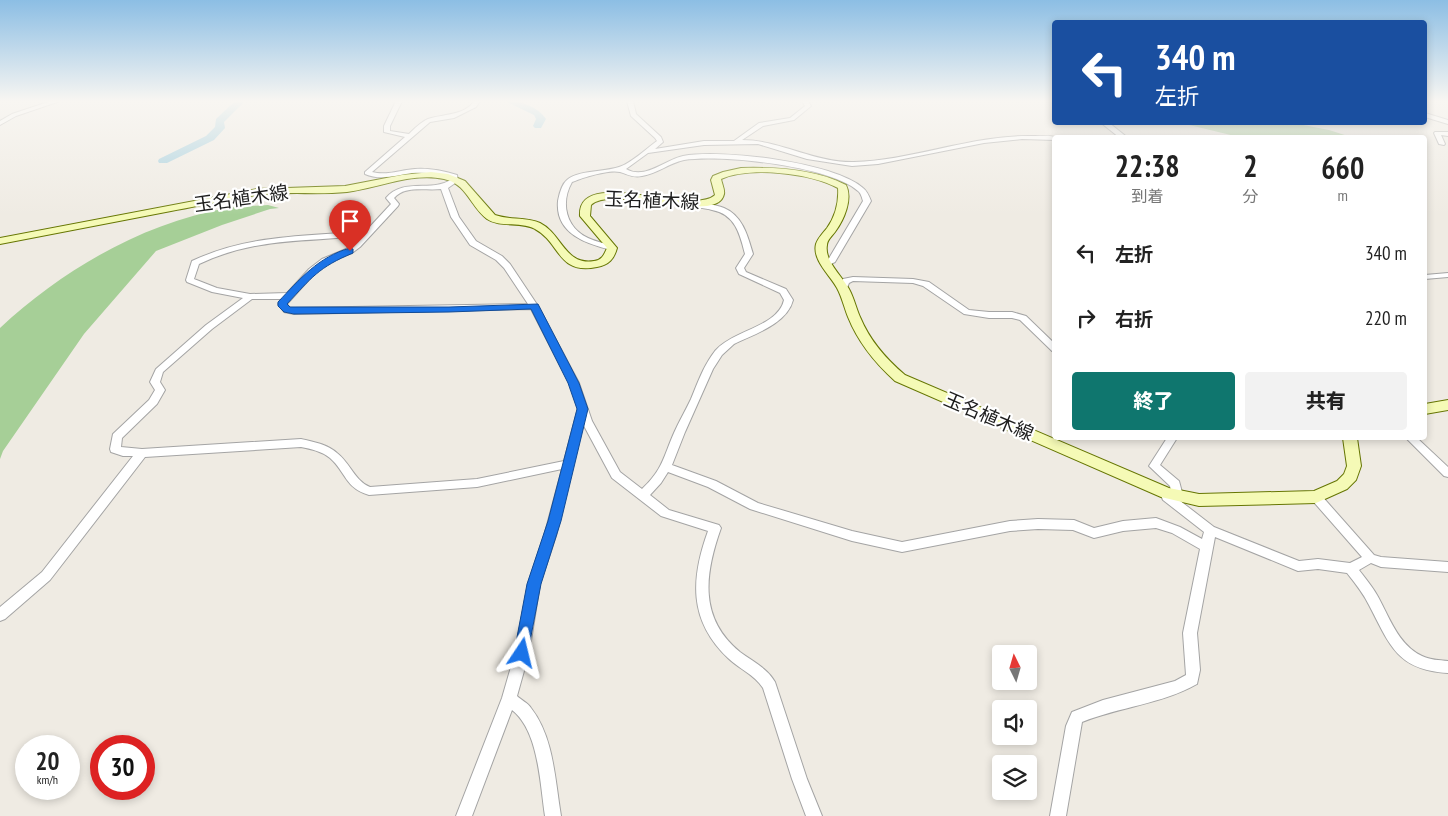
<!DOCTYPE html>
<html lang="ja">
<meta charset="utf-8">
<style>
:root{--surface:#fff;--page:#f2f2f2;--text:#222;--muted:#767676;--accent:#0f766e}
body{margin:0;font-family:"PT Sans Narrow","Noto Sans JP",sans-serif;background:var(--page);color:var(--text);height:100vh;display:flex;flex-direction:column;font-size:19px;white-space:nowrap}
*{box-sizing:border-box;margin:0}
p{font-size:16px;color:var(--muted)}
.icon{flex:none;width:28px;height:28px;fill:none;stroke:currentColor;stroke-width:2;stroke-linecap:round;stroke-linejoin:round}
.map{position:relative;flex:1;overflow:hidden}
.side{position:absolute;left:1052px;top:135px;width:375px;height:305px;display:flex;flex-direction:column;background:var(--surface);border-radius:5px;box-shadow:0 2px 8px #0003}
.side>*{flex:none}
.hud{position:absolute;left:1052px;top:20px;width:375px;height:105px;border-radius:5px;box-shadow:0 2px 8px #0003;background:#1a4fa0;color:#fff;overflow:hidden}
.needle{width:32px;rotate:355deg}
.tools{position:absolute;left:992px;top:645px;display:grid;gap:10px}
.tools a{display:grid;place-items:center;width:45px;height:45px;border-radius:5px;background:var(--surface);box-shadow:0 2px 8px #0003;font-size:25px}
.speed{position:absolute;left:15px;top:735px;display:flex;gap:10px;font-size:25px;font-weight:700;text-align:center}
.speed>*{display:grid;place-content:center;width:65px;height:65px;border-radius:50%;background:var(--surface);box-shadow:0 2px 8px #0003;line-height:1}
.speed small{font-size:12px;font-weight:400}
.speed .limit{border:8px solid #d22;background:#fff;color:#111}
.pin{position:absolute;display:grid;place-items:center;width:42px;height:42px;color:#fff;margin:-51px -21px;border-radius:50% 50% 50% 0;rotate:-45deg;box-shadow:0 0 5px #0007}
.pin .icon{rotate:45deg}
.me{position:absolute;width:55px;margin:-28px;rotate:10deg;stroke-linejoin:round;filter:drop-shadow(0 0 4px #0008)}
.turn{display:flex;align-items:center;gap:18px;height:105px;padding:0 20px;font-size:22px}
.turn .icon{width:65px;height:65px;stroke-width:2.5}
.turn b{display:block;font-size:35px;line-height:42px}
.eta{display:flex;justify-content:space-evenly;align-items:center;height:85px;text-align:center}
.eta b{font-size:30px;font-weight:800;line-height:35px}
.primary-button{display:flex;gap:10px;margin-top:auto;padding:10px 20px}
.primary-button a{flex:1;height:58px;border-radius:5px;background:var(--accent);color:#fff;font-size:20px;font-weight:800;line-height:58px;text-align:center}
.primary-button a+a{background:var(--page);color:var(--text)}
ul{padding:0;list-style:none}
li{display:flex;align-items:center;gap:15px;height:65px;padding:0 20px}
li div{flex:1}
li b{display:block;font-size:19px}
li em{font-style:normal}
.map>svg:first-child{display:block}
</style>
<div class="map">
<svg width="1448" height="816" viewBox="0 0 1448 816">
<rect width="100%" height="100%" fill="#efebe3"/>
<path fill="#a6cf97" d="M 1181,123 L 1293,123 L 1329,130 L 1351,137 L 1239,137 Z
M 268,205 L 279,208 L 270,209 L 222,225 L 156,251 L 84,334 L 3,451 L 0,459 L 0,328 C 62,270 143,223 227,208 C 240,206 255,206 268,205 Z"/>
<g fill="none" stroke-linecap="round" stroke-linejoin="round">
<path fill="#a3cedd" fill-rule="evenodd" d="M 235,101 L 245,101 L 224,122 L 225,128 L 214,140 L 167,163 L 159,163 L 158,161 L 159,159 L 206,136 L 215,127 L 216,119 Z
M 505,101 C 520,101 537,106 546,119 L 541,128 L 535,128 L 533,126 L 536,119 L 534,115 Z"/>
<defs>
<path id="minor" d="M 51,101 L 60,101 L 16,116 L 0,125 L 0,121 L 12,114 Z
M 396,101 L 402,101 L 390,126 L 390,131 L 409,134 C 414,129 421,122 428,119 C 441,114 465,116 474,101 L 480,101 L 476,107 L 454,118 L 430,122 L 372,172 C 386,176 400,170 415,169 C 429,168 444,171 457,175 L 458,181 L 448,188 L 459,217 L 476,241 L 502,256 L 510,264 L 538,306 L 579,383 L 592,421 L 620,472 L 642,489 C 663,469 663,458 674,433 C 679,421 686,410 691,399 C 698,382 704,365 715,351 C 733,330 778,327 784,300 L 780,293 L 739,274 L 736,268 L 745,254 C 740,234 735,214 712,210 C 705,208 695,208 689,204 L 693,202 C 703,204 715,204 724,208 C 743,216 748,237 753,254 L 744,268 L 746,272 L 786,289 L 793,300 C 787,324 754,334 734,344 L 722,355 L 713,369 L 685,432 L 672,465 L 716,481 L 758,503 L 852,531 L 902,542 L 1010,521 L 1038,519 L 1074,520 L 1094,528 L 1123,521 L 1156,518 L 1180,527 L 1202,539 L 1204,532 L 1163,500 L 1160,493 L 1162,490 L 1166,489 L 1171,491 L 1170,486 L 1149,466 L 1167,438 L 1177,438 L 1160,465 L 1179,481 L 1183,496 L 1179,500 L 1214,527 L 1299,561 L 1318,559 L 1350,563 L 1362,557 L 1312,500 L 1310,497 L 1312,494 L 1320,494 L 1374,555 L 1381,557 L 1448,562 L 1448,572 L 1381,567 L 1371,563 L 1359,570 C 1365,578 1372,586 1377,595 C 1389,616 1398,645 1422,656 C 1430,660 1439,660 1448,661 L 1448,673 C 1397,670 1390,645 1369,605 C 1363,593 1355,583 1347,573 L 1318,569 L 1298,571 L 1215,537 L 1197,633 L 1200,670 L 1197,684 C 1162,704 1119,707 1082,722 L 1066,816 L 1050,816 L 1066,726 L 1072,712 L 1103,700 L 1175,681 L 1186,675 L 1183,633 L 1200,549 L 1172,533 L 1156,528 L 1123,531 L 1094,538 L 1073,530 L 1038,529 L 1010,531 L 902,552 L 852,541 L 750,509 L 708,487 L 668,472 L 661,483 L 650,495 L 669,510 L 719,525 L 721,528 C 705,573 698,618 740,652 C 752,661 767,668 775,682 L 807,779 L 822,816 L 806,816 L 792,779 L 763,688 C 754,674 739,669 728,658 C 688,620 691,578 708,531 L 661,516 L 612,478 L 583,424 L 556,536 L 540,584 L 529,653 L 517,696 C 521,700 528,703 531,708 C 554,737 555,781 561,816 L 545,816 C 540,784 539,731 512,710 L 472,816 L 456,816 L 502,698 L 515,653 L 528,584 L 544,536 L 562,469 L 477,487 L 369,495 C 345,488 346,472 330,458 C 321,451 311,449 301,447 L 145,457 L 50,580 L 5,619 L 0,621 L 0,607 L 42,572 L 133,456 L 123,456 L 111,452 L 110,449 L 113,434 L 149,400 L 155,390 L 150,382 L 156,369 L 206,325 L 243,298 L 212,292 L 187,282 L 186,280 L 192,261 C 250,234 304,237 366,231 L 391,204 L 386,198 C 403,177 432,193 452,179 L 452,177 C 439,174 425,172 412,173 C 396,175 381,181 365,174 L 365,172 L 405,137 L 384,132 L 384,126 ZM 441,189 L 451,217 L 470,245 L 496,260 L 504,268 L 528,304 L 294,308 L 290,308 L 287,304 L 315,273 L 328,263 L 352,253 L 360,247 L 398,206 L 399,204 L 394,198 C 405,185 426,191 441,189 ZM 361,236 L 346,249 L 322,259 L 309,269 L 287,293 L 250,294 L 217,288 L 194,279 L 199,264 C 254,238 302,242 361,236 ZM 252,299 L 282,299 L 278,304 L 284,312 L 294,314 L 531,309 L 569,383 L 578,408 L 564,461 L 477,479 L 370,487 C 355,481 350,463 337,453 C 327,444 314,442 301,439 L 142,449 L 121,447 L 122,438 L 157,404 L 165,390 L 160,382 L 163,372 L 212,329 Z
M 627,101 L 633,101 L 636,114 L 661,137 L 663,142 L 655,149 L 704,141 L 734,141 L 759,123 L 790,118 L 805,106 L 802,101 L 808,101 L 811,106 L 794,120 L 763,126 L 742,140 C 780,140 815,163 854,162 C 915,160 974,134 1035,136 C 1043,136 1051,135 1058,138 L 1055,138 L 1055,140 L 1022,139 L 984,143 L 878,164 L 852,166 L 807,159 L 758,144 L 704,145 L 648,153 L 626,169 C 645,180 665,160 683,156 C 722,149 833,162 863,188 C 867,191 869,196 871,201 L 835,262 L 827,266 L 823,264 L 828,260 L 863,201 C 862,198 861,193 858,191 C 832,166 720,154 684,160 C 669,163 657,174 642,176 C 631,178 628,174 620,172 C 609,169 582,178 572,182 C 560,203 566,228 588,238 C 597,242 606,244 615,246 L 615,250 L 612,250 C 587,244 555,234 558,201 C 559,195 562,184 567,180 C 578,170 605,172 619,167 C 630,164 646,149 657,141 L 655,138 L 631,116 Z
M 1049,101 L 1055,101 L 1055,104 Z
M 1425,113 L 1448,120 L 1448,124 L 1425,117 Z
M 1100,122 L 1108,122 L 1128,138 L 1120,138 Z
M 1435,132 L 1448,132 L 1448,136 L 1441,135 L 1445,144 L 1444,145 L 1439,144 L 1434,133 Z
M 1448,273 L 1448,277 L 1425,279 L 1425,275 Z
M 853,277 L 913,279 L 929,282 L 969,310 L 989,312 L 1012,312 L 1026,316 L 1055,344 L 1055,352 L 1052,351 L 1020,320 L 1012,318 L 989,318 L 964,314 L 923,286 L 913,283 L 853,281 L 849,283 L 846,290 L 840,290 L 839,288 L 843,279 Z
M 1406,438 L 1417,438 L 1448,467 L 1448,477 L 1444,476 Z"/>
<path id="secondary" d="M 741,168 C 776,167 815,169 846,185 C 853,199 844,220 835,232 C 832,236 827,240 827,245 C 824,261 842,276 849,289 C 854,298 856,308 860,317 C 870,341 886,359 905,375 L 1169,488 L 1199,494 L 1314,491 L 1337,481 L 1344,474 L 1347,466 L 1343,438 L 1357,438 L 1361,466 L 1356,480 L 1347,489 L 1316,503 L 1199,506 L 1161,497 L 895,381 C 875,363 858,342 848,317 C 844,307 842,297 837,288 C 830,275 812,260 816,244 C 818,238 823,233 827,228 C 835,217 839,202 838,188 C 810,173 750,166 721,179 C 722,184 725,190 724,194 C 718,226 613,184 591,205 L 590,216 L 617,248 C 614,259 609,265 597,267 C 557,275 561,243 535,229 C 521,221 500,228 487,219 C 470,206 467,184 444,179 C 412,172 378,188 347,192 C 317,195 286,191 256,195 C 228,199 199,206 171,211 C 114,222 57,233 0,244 L 0,238 L 257,189 L 345,186 L 402,175 L 431,172 L 448,174 L 465,181 L 495,215 C 509,220 526,217 540,223 C 562,234 565,266 594,261 C 602,260 604,255 607,248 L 580,216 C 577,165 691,217 715,195 L 711,180 L 713,176 L 723,172 Z
M 1448,400 L 1448,410 L 1425,414 L 1425,404 Z"/>
</defs>
<use href="#minor" stroke="#a4a4a4" stroke-width="2"/>
<use href="#secondary" stroke="#667603" stroke-width="2"/>
<use href="#minor" fill="#fff" fill-rule="evenodd"/>
<use href="#secondary" fill="#f5fab6" fill-rule="evenodd"/>
</g>
<linearGradient id="sky" x2="0" y2="1"><stop stop-color="#8cbee4"/><stop offset="0.47" stop-color="#f8f6f2"/><stop offset="1" stop-color="#f8f6f2" stop-opacity="0"/></linearGradient>
<rect width="1448" height="215" fill="url(#sky)"/>
<path fill="#1a73e8" stroke="#114b97" d="M 350,248 L 353,249 L 353,253 C 319,267 311,278 287,304 L 290,307 L 449,307 L 538,304 L 579,383 L 588,409 L 561,521 L 541,584 L 527,657 L 522,660 L 516,657 L 514,653 L 527,584 L 548,521 L 577,409 L 568,383 L 531,309 L 449,312 L 294,314 L 284,312 L 278,306 L 278,302 C 300,279 318,257 350,248 Z"/>
<g text-anchor="middle" stroke-width="4.5" stroke-linejoin="round" paint-order="stroke">
<g font-size="19" fill="#1d1d1d" stroke="#fff">
<text transform="translate(241 198) rotate(-8)" y="7">玉名植木線</text>
<text transform="translate(652 200) rotate(2)" y="7">玉名植木線</text>
<text transform="translate(989 416) rotate(23)" y="7">玉名植木線</text>
</g>
</g>
</svg>
<div class="tools">
<a><svg class="needle" viewBox="-14 -14 28 28"><path d="M0-13l5 13h-10z" fill="#e53935"/><path d="M0 13l5-13h-10z" fill="#767676"/></svg></a>
<a><svg class="icon" aria-label="sound" viewBox="0 0 24 24"><path d="M4 9h4l5-4v14l-5-4H4zM17 9q2 3 0 6"/></svg></a>
<a><svg class="icon" aria-label="layers" viewBox="0 0 24 24"><path d="M12 4l9 5-9 5-9-5zM3 14l9 5 9-5"/></svg></a>
</div>
<div class="speed"><div>20<small>km/h</small></div><div class="limit">30</div></div>
<div class="pin" style="left:350px;top:251px;background:#d93025"><svg class="icon" aria-label="arrive" viewBox="0 0 24 24"><path d="M6 21V4h12l-3 4 3 4H6"/></svg></div>
<svg class="me" style="left:522px;top:653px" viewBox="-20 -20 40 40"><path d="M0-17L14 15 0 8-14 15z" fill="#1a73e8" stroke="#fff" stroke-width="4"/></svg>
<div class="hud">
<div class="turn"><svg class="icon" aria-label="left" viewBox="0 0 24 24"><path d="M17 20v-9H6M10 6l-5 5 5 5"/></svg><div><b>340 m</b>左折</div></div>
</div>
<section class="side">
<div class="eta">
<div><b>22:38</b><p>到着</p></div>
<div><b>2</b><p>分</p></div>
<div><b>660</b><p>m</p></div>
</div>
<ul>
<li><svg class="icon" aria-label="left" viewBox="0 0 24 24"><path d="M17 20v-9H6M10 6l-5 5 5 5"/></svg><div><b>左折</b></div><em>340 m</em></li>
<li><svg class="icon" aria-label="right" viewBox="0 0 24 24"><path d="M7 20v-9h11M14 6l5 5-5 5"/></svg><div><b>右折</b></div><em>220 m</em></li>
</ul>
<div class="primary-button"><a>終了</a><a>共有</a></div>
</section>
</div>
